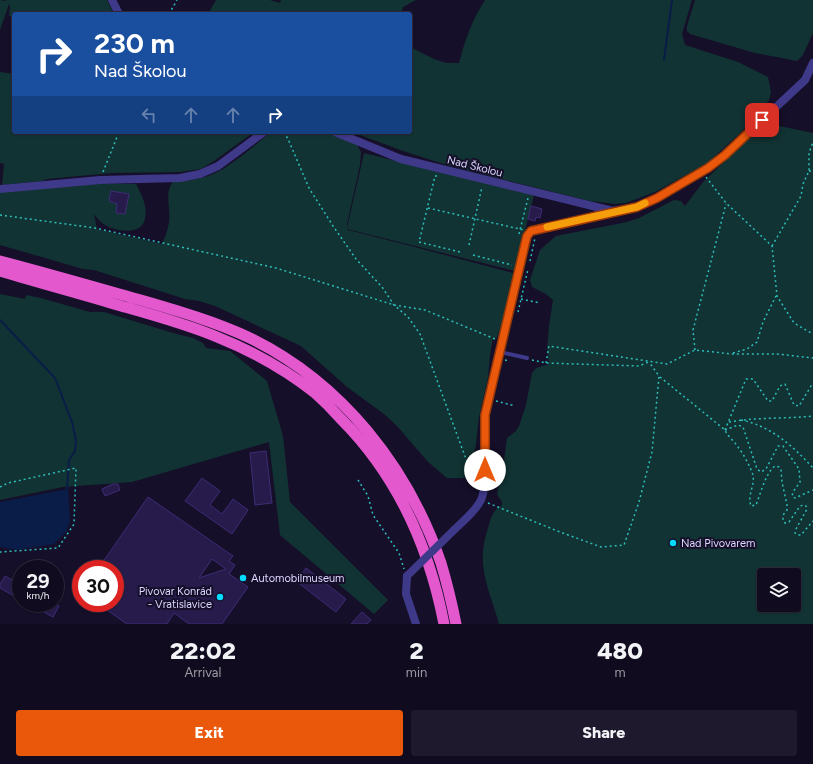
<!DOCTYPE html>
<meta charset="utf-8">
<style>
:root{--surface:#100b1f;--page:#1e192c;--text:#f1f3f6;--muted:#9c9ba4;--line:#302b3d;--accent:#ea580c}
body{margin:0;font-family:Figtree,sans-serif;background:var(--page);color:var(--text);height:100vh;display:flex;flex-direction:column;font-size:15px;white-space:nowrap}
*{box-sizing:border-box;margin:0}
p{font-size:13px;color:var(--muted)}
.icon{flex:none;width:22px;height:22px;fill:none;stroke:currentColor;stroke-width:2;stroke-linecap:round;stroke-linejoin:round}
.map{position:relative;height:624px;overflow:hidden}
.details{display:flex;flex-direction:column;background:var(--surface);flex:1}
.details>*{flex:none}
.top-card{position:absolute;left:12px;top:12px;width:400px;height:122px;border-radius:4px;box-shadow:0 1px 3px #0004,0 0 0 1px var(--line);background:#1a4fa0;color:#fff;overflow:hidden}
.controls{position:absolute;left:757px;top:568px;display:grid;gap:8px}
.controls a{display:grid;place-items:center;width:44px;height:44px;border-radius:4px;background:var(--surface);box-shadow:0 1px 3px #0004,0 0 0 1px var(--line);font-size:20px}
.speed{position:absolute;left:12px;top:560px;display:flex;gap:8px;font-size:20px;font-weight:700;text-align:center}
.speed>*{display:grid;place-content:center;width:52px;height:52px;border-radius:50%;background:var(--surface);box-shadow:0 1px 3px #0004,0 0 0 1px var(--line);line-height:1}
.speed small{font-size:10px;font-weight:400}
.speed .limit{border:6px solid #d22;background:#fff;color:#111}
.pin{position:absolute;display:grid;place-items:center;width:34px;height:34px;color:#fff;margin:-17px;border-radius:8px;box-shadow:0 2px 6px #0006}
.me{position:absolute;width:44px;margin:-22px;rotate:0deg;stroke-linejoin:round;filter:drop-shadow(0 0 3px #0008)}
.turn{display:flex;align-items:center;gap:14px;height:84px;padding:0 16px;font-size:18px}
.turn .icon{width:52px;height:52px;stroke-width:2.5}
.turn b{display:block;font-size:28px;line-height:34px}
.lanes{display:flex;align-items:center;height:38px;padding:0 16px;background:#0003;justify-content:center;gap:20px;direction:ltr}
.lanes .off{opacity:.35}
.eta{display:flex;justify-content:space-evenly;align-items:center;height:68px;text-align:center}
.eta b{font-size:24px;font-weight:800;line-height:28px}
.cta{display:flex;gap:8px;margin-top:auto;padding:8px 16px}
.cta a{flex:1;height:46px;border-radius:4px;background:var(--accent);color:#fff;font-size:16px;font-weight:800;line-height:46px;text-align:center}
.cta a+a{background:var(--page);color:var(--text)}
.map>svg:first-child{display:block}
</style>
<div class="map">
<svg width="813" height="624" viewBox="0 0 813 624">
<rect width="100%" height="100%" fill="#150f29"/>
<path fill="#123333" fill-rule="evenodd" d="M 0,0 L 6,1 L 6,0 L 107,0 L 114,14 L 14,14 L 14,17 L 9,16 L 10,6 L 9,4 L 0,30 Z
M 216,0 L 270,0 L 280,3 L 281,0 L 416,0 L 403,7 L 401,14 L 208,14 Z
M 485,0 L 692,0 L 682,34 L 685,45 L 738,62 L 768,77 L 771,92 L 769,100 L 760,113 L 738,135 L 706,164 L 655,192 L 626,203 L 615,204 L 590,201 L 537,188 L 450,166 L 403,151 L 352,132 L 410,132 L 410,47 L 434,59 L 446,63 L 459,63 C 465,40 472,20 485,0 Z
M 695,0 L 813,0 L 813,33 L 803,55 L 797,61 L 755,53 L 690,34 L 687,31 L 687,26 Z
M 0,72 L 14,74 L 14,132 L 254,132 L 214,161 L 201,169 L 180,172 L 112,173 L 47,179 L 42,181 L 2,185 L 4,164 L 0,163 Z
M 765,123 L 813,133 L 813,624 L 499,624 C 489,588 475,566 488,528 C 491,518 492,511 502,505 L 502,502 L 497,494 L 503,468 L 507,438 L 516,431 L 519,426 L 526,405 L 532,373 L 536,368 L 549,364 L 547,349 L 549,326 L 553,300 L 546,294 L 532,287 L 530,280 L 540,250 L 556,236 L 627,222 L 639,218 L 674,200 L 681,201 L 685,206 L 703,182 ZM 764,575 L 794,575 L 794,605 L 764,605 Z
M 271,132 L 323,132 L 356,143 L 361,152 L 360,165 L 347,224 L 347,228 L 364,153 L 534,195 L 515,271 L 347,229 L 348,230 L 411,246 L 513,273 L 508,305 L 497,338 L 493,338 L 490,355 L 488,378 L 479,417 L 474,460 L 470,472 L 467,476 L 463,478 L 447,478 L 428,462 L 397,426 L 384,414 L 347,387 L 301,346 L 215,306 L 199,301 L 185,299 L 94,270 L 83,269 L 0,245 L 0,192 L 93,184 L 136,184 C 142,195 149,209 144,222 C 138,235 117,231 107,226 C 102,224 97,218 94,214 L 97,229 L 162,244 C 165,237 168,230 169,222 C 171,209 164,193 173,182 C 183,181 192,180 201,178 C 226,172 251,148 271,132 Z
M 0,294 L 25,299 L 26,295 L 41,298 L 90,312 L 104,312 L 173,333 L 193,338 L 203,343 L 206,348 L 230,351 L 267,381 L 283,436 L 290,502 L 388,600 L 374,614 L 280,535 L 269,442 L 132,482 L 63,487 L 0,500 Z"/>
<path fill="#091d48" d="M 68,489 L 70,521 L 66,532 L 54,544 L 17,550 L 0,547 L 0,502 Z"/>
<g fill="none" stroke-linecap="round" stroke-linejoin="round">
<path stroke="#091d48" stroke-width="2" d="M 664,60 L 672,0
M 0,320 L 55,378 L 72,422 L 76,440 L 75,451 L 69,460 L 67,488 L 66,491"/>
</g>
<path fill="#261b4a" stroke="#3e2c77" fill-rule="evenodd" d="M 111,191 L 129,194 L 125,214 L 116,213 L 117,204 L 109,201 Z
M 531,206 L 542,209 L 540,218 L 536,217 L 535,221 L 528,219 Z
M 266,451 L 272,503 L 255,505 L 250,453 Z
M 202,478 L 220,491 L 210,505 L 222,514 L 233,499 L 248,510 L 232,534 L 185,501 Z
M 113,484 L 118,484 L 120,490 L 105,496 L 102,489 Z
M 148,497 L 233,556 L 229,561 L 235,565 L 229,574 L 248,587 L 222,624 L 189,624 L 174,613 L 167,624 L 127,624 L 97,603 L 115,603 L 115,569 L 98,569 ZM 212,559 L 226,569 L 199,578 Z
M 306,568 L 346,599 L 336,612 L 296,581 Z
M 5,576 L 21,585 L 21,600 L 0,588 L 0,584 Z
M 27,603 L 54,603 L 59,606 L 53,617 Z
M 362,612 L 371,620 L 367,624 L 351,624 Z"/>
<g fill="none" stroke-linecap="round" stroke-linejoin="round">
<path stroke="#2cbebb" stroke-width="1.5" stroke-dasharray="2 3" stroke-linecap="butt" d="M 169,14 L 177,0
M 284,132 L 288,139 L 309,188 L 333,226 L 356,259 L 382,287 L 394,305 L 408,317 L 420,334 L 477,489
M 809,171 L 813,171
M 103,172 L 119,132
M 437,176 L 435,176 L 419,242 L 460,252
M 706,177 L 726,203 L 772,246 L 777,296 L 794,323 L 813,334
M 428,208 L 524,230
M 0,215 L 95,228 L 276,268 L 394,305 L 425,310 L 495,339
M 519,234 L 528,198 L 527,198
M 469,245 L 482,187
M 772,246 L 801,196 L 803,184 L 809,171 L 809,153 L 813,142
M 473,255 L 512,265
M 530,261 L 535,238
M 521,299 L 540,303
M 518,312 L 528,269
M 695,350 L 693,330 L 726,204
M 733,353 L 747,349 L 757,342 L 763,322 L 776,296
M 505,360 L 510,361
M 532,360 L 546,363 L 639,366 L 649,362
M 546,363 L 549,346 L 667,364 L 695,350 L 732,354 L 777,354 L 813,358
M 660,377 L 725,430 C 728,437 734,441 738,447 C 744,455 750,466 753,475 C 755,486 747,495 751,506 L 756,505 C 760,495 766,472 775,466 L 779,467 L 781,470 L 782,482 L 787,505 L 787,510 L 783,515 L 783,520 L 785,523 L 789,522 L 800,506 L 804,505 L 806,506 L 807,509 L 796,529 L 795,533 L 798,535 L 801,535 L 813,521
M 496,401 L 515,406
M 741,420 C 771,426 793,446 813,468
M 729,422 C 757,417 785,419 813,416
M 725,430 L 738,425 L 743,427 L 757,469 L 761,472 L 766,469 L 778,446 L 783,446 L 799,469 L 800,482 L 793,492 L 792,496 L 795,498 L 813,490
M 725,430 L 746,379 L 753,379 L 768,401 L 772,401 L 780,386 L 785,384 L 794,405 L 799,406 L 811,386 L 813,386
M 358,480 L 368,496 L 373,515 L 399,553 L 404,569
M 0,487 L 8,483 L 76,468 L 74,524 L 58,548 L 0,552
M 488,503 L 560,532 L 601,547 L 624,545 L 639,502 L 652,452 L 659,376 L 649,362"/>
<path stroke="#3f3989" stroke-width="4" d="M 500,352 L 527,358"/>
<path stroke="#3f3989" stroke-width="8" d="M 112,0 L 119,14
M 335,132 L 401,159 L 613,211 L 637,207 L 657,198 L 708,168 L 725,155 L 805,80 L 813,63
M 0,189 L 100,180 L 180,178 L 200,174 L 218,166 L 264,132
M 454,530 C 463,521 475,512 481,500 C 483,496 484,489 485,484 L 485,415 L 527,236 L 531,231 L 611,212
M 407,576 L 406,594 L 416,624"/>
<path stroke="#e458ce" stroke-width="11" d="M 0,261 C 46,273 91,286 137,299 C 175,310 214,321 250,338 C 342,383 408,467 441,563 C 447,583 452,604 456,624
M 0,271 C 40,283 81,294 121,306 C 153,315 186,324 217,337 C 252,351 286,370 315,393 C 324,401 333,410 341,419 C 397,475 429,547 444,624"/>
<path stroke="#3f3989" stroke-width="8" d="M 407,576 L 454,530"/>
</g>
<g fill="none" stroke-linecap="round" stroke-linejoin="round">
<defs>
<path id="route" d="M 485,470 L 485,415 L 525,244 L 527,236 L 531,231 L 637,207 L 657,198 L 708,168 L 725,155 L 762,120"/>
</defs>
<use href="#route" stroke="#983908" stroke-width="10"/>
<use href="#route" stroke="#ea580c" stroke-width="7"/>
<path stroke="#f59e0b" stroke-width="7" d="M 547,227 L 637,207 L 645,203"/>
</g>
<g fill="#03dcff" stroke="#150f29" stroke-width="1.5">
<circle cx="673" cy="543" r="4"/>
<circle cx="243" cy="578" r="4"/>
<circle cx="220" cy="597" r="4"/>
</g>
<g text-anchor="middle" stroke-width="4" stroke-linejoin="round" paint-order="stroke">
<g font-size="11" fill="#ddd7ff" stroke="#150f29">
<text transform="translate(475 166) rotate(14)" y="4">Nad Školou</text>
</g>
<g font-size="11" fill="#ddd7ff" stroke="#150f29" text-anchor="start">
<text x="681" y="547">Nad Pivovarem</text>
<text x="251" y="582">Automobilmuseum</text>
<text x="212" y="595" text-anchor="end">Pivovar Konrád<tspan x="212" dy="13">- Vratislavice</tspan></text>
</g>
</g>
</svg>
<div class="controls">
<a><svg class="icon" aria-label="layers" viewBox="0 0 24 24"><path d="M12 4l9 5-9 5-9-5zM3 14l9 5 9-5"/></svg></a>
</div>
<div class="speed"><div>29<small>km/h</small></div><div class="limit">30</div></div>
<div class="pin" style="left:762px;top:120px;background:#d93025"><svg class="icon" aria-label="arrive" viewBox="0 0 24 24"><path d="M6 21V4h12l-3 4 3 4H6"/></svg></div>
<svg class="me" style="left:485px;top:470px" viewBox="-20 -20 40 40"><circle r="19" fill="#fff"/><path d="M0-13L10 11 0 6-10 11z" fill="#ea580c"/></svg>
<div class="top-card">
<div class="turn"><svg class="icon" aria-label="right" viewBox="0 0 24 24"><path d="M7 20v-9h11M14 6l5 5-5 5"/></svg><div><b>230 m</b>Nad Školou</div></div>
<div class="lanes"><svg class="icon off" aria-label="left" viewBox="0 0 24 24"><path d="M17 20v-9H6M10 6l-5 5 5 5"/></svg><svg class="icon off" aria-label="ahead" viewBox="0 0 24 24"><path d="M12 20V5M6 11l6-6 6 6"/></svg><svg class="icon off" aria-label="ahead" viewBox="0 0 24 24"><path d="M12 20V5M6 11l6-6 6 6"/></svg><svg class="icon" aria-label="right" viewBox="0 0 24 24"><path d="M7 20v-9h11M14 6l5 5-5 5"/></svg></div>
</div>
</div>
<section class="details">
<div class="eta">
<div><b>22:02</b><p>Arrival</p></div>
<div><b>2</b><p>min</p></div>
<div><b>480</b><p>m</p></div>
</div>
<div class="cta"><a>Exit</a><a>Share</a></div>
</section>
